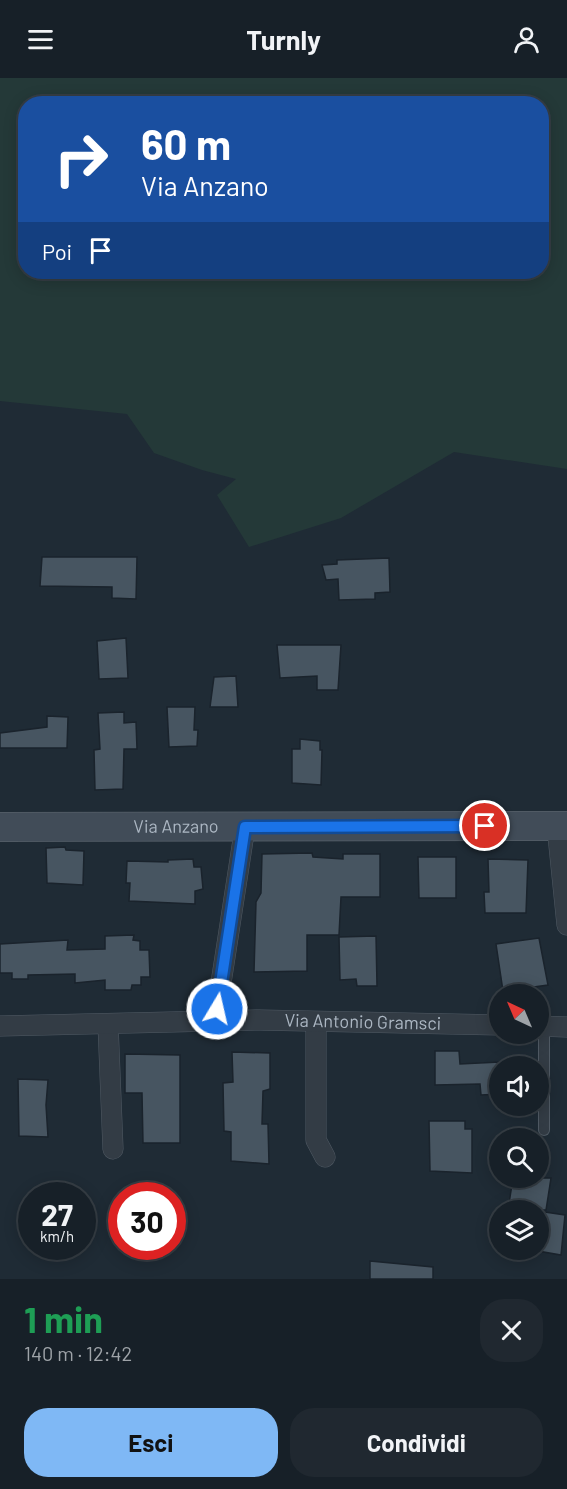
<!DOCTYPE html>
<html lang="it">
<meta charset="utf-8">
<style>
:root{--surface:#172028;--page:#202830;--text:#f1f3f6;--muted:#9ea3a8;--line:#363e45;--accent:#7fb8f5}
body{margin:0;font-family:Barlow,sans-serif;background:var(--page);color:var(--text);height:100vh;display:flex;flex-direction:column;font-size:22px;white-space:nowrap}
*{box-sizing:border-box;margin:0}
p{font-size:20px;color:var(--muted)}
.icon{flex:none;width:33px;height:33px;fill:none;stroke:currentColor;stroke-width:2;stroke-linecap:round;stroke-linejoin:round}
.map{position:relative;height:1201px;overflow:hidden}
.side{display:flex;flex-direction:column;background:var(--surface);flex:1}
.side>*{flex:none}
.top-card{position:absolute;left:18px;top:18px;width:531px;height:183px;border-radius:24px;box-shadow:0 3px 15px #0003,0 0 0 2px var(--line);background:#1a4fa0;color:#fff;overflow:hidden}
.needle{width:39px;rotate:316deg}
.controls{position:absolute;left:489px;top:906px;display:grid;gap:12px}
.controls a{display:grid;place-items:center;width:60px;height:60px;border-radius:50%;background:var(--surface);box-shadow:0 3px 15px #0003,0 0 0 2px var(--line);font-size:30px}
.speed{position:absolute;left:18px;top:1104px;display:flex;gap:12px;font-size:30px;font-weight:700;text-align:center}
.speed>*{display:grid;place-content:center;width:78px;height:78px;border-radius:50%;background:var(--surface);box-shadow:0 3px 15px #0003,0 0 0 2px var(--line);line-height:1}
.speed small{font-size:15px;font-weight:400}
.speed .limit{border:9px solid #d22;background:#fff;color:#111}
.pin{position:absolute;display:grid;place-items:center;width:51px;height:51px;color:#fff;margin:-26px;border:3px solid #fff;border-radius:50%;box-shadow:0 2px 6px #0007}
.me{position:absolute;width:66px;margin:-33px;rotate:9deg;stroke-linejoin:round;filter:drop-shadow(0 0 4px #0008)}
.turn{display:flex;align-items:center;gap:21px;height:126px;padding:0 24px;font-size:27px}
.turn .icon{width:78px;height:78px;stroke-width:2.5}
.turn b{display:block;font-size:42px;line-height:51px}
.then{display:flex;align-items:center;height:57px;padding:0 24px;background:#0003;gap:12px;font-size:22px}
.round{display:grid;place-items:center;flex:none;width:63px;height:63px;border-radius:24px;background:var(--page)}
.overview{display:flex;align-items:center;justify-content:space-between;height:102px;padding:0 24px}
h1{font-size:36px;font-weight:700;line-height:45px;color:#1e9e55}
.action{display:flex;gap:12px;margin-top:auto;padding:12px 24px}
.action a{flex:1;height:69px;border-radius:24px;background:var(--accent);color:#111;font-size:24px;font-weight:700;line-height:69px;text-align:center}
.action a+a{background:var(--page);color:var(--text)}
header{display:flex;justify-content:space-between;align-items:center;height:78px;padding:0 24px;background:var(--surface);font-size:27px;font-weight:700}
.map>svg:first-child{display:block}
</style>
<header><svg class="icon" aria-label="menu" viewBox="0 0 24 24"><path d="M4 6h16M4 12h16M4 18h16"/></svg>Turnly<svg class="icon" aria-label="person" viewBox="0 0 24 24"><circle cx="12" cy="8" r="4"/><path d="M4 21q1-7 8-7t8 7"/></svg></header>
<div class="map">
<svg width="567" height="1201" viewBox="0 0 567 1201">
<rect width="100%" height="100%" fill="#1f2b35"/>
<path fill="#243938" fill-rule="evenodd" d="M 0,0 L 567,0 L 567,391 L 454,374 L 341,440 L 249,469 L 217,417 L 236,401 L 202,392 L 154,375 L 127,336 L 0,323 ZM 26,26 L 542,26 L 542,194 L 26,194 Z"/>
<path fill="#475561" stroke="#1a232c" stroke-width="1.5" d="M 42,479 L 137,479 L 136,521 L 112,520 L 112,509 L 40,508 Z
M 389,480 L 390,514 L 375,515 L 375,521 L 339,522 L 338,501 L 326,502 L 322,487 L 337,486 L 337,482 Z
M 126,560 L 128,600 L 99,601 L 97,563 Z
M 277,567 L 341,567 L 338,612 L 317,612 L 317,598 L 280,600 Z
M 236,598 L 238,629 L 210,629 L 214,599 Z
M 167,629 L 195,629 L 194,652 L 198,652 L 197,668 L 169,669 Z
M 124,634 L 124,645 L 136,644 L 137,671 L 124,671 L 123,711 L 95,712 L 94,672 L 100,671 L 98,635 Z
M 47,638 L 68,639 L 67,670 L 0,670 L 0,655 L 47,649 Z
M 300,661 L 320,663 L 320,672 L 322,672 L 321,707 L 292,705 L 292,671 L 300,671 Z
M 65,769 L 66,772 L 84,773 L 83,807 L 47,805 L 46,770 Z
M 312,775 L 313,779 L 343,781 L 343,776 L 380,776 L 380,819 L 341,819 L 339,857 L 307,857 L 307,893 L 254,894 L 256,824 L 261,815 L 262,776 Z
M 418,779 L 456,779 L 456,820 L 419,820 Z
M 193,781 L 194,789 L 201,789 L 203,811 L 195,813 L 195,826 L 129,823 L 130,805 L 126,805 L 127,783 L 168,784 L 168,782 Z
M 488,781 L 528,782 L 526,835 L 485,835 L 484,814 L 489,814 Z
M 134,857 L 133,862 L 140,863 L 140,872 L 149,872 L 150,899 L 141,899 L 141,907 L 132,907 L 131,912 L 105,912 L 105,902 L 75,905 L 75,896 L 28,897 L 28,901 L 12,901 L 12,895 L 0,895 L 0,866 L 68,862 L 67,872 L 105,871 L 105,858 Z
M 376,858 L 377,908 L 357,908 L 356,901 L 340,902 L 339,859 Z
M 539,860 L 548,907 L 520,911 L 521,916 L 506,916 L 505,913 L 503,913 L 496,866 Z
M 435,973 L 459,973 L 460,986 L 500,984 L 500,1016 L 481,1017 L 480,1006 L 435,1007 Z
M 232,974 L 270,975 L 270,1011 L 263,1013 L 262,1046 L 268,1046 L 269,1086 L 231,1083 L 231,1054 L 224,1053 L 223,1005 L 233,1004 Z
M 125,976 L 180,977 L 180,1065 L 143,1065 L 142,1015 L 125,1015 Z
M 18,1001 L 48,1002 L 46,1027 L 48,1059 L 19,1058 Z
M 429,1043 L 465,1043 L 465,1051 L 472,1051 L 472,1095 L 430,1093 Z
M 513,1100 L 551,1100 L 546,1132 L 508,1132 Z
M 538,1133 L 565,1137 L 561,1177 L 538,1173 Z
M 370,1183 L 433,1189 L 433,1201 L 370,1201 Z"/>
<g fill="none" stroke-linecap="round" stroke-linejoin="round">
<defs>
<path id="lane" d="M 544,948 L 544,1052"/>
<g id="street">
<path d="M 557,748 L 567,847"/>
<path d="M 227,943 L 217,931 L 245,749"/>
<path d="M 316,944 L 316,1062 L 325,1079"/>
<path d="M 108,946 L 113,1071"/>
<path id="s1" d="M 0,948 L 259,942 L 500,947"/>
<path d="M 538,948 L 567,949"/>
</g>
<g id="secondary">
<path id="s2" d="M 0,749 L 567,748"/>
</g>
</defs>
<use href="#lane" stroke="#505a64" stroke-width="12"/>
<use href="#street" stroke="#505a64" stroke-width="21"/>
<use href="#secondary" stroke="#505a64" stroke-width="30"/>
<use href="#lane" stroke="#333c45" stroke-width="10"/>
<use href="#street" stroke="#333c45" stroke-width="20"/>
<use href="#secondary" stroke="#414c58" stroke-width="28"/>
</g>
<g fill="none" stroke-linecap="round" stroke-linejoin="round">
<defs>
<path id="route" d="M 217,931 L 245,749 L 485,748"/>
</defs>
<use href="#route" stroke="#114b97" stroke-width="15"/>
<use href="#route" stroke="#1a73e8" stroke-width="10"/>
</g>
<g text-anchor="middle" stroke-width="5" stroke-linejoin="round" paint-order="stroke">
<g font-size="18" fill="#acb7c3" stroke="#18212a">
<text dy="6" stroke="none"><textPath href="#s2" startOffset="176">Via Anzano</textPath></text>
<text dy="6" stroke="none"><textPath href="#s1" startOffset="363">Via Antonio Gramsci</textPath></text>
</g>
</g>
</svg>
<div class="controls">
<a><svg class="needle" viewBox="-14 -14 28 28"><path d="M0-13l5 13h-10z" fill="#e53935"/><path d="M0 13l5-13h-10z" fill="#9ea3a8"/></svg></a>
<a><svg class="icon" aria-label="sound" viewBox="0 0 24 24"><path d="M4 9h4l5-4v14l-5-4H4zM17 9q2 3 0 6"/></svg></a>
<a><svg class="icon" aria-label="search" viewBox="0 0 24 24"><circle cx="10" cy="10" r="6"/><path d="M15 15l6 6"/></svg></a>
<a><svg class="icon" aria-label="layers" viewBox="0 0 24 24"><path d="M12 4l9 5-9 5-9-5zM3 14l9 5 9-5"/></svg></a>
</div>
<div class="speed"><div>27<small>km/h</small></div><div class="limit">30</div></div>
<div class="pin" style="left:485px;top:748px;background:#d93025"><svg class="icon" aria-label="arrive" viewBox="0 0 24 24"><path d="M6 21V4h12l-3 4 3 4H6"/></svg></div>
<svg class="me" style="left:217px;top:931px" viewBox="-20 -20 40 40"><circle r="17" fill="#1a73e8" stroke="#fff" stroke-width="3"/><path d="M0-11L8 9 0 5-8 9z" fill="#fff"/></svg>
<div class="top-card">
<div class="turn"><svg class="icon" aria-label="right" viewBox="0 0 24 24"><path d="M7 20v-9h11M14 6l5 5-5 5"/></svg><div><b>60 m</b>Via Anzano</div></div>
<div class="then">Poi<svg class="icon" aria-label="arrive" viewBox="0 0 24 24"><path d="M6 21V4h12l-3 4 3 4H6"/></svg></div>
</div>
</div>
<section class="side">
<div class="overview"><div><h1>1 min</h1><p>140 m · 12:42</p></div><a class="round"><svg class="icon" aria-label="close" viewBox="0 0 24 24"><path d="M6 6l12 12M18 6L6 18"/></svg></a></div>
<div class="action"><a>Esci</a><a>Condividi</a></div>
</section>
